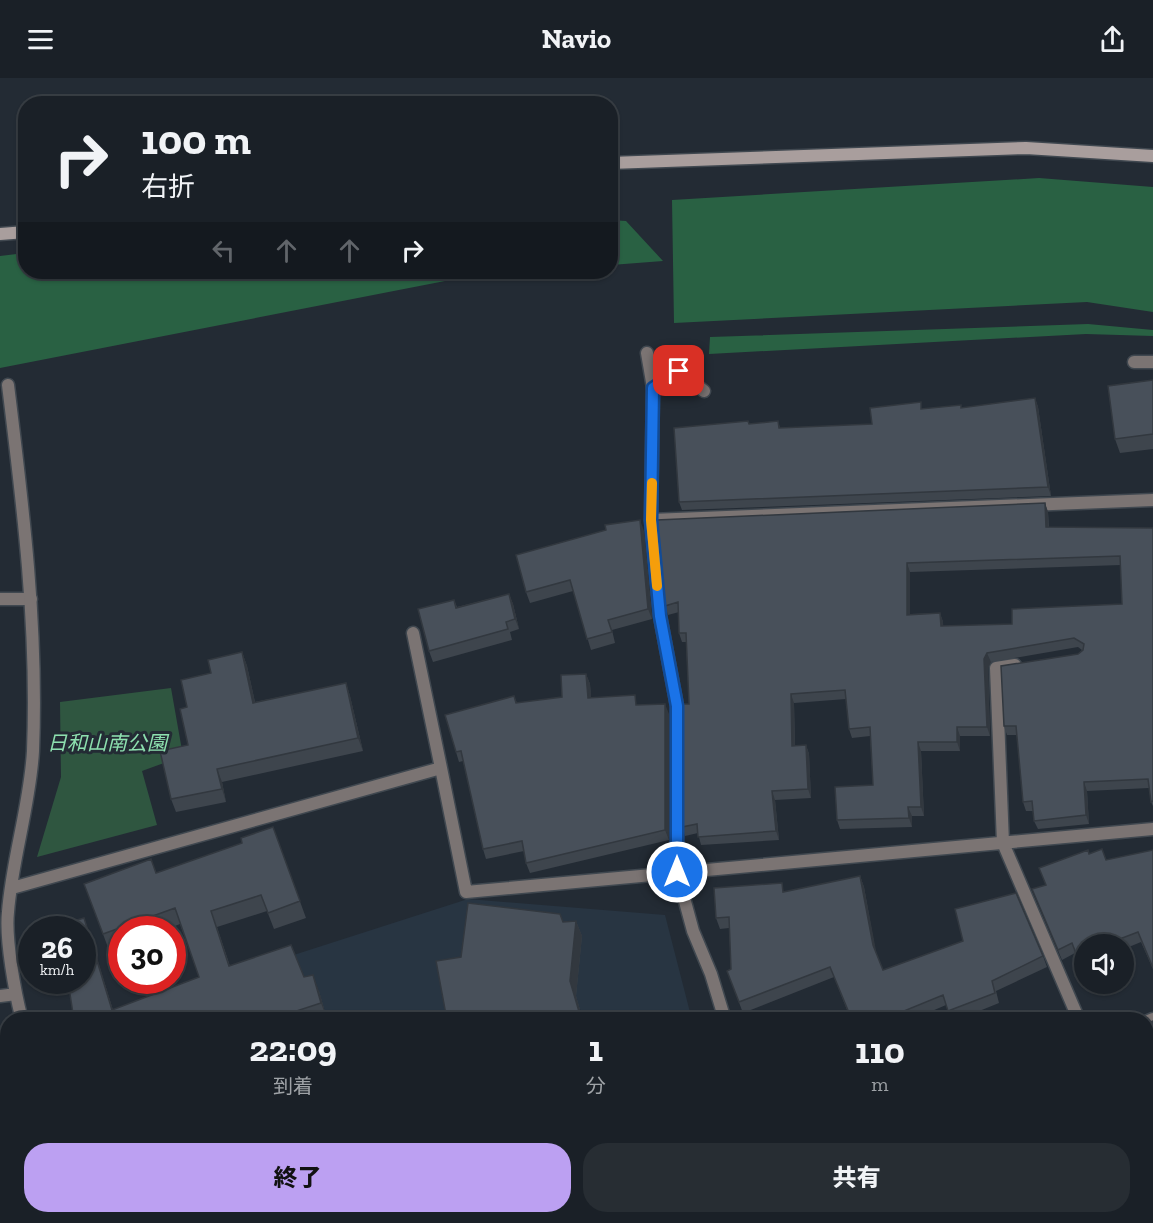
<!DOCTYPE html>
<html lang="ja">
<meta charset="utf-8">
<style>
:root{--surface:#1a2027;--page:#272d33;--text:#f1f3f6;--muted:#9fa3a7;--line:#383e44;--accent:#bca0f2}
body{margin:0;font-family:"Zilla Slab","Noto Sans JP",serif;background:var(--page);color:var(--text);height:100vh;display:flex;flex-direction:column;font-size:22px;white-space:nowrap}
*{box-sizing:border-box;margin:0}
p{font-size:20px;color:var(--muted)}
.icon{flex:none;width:33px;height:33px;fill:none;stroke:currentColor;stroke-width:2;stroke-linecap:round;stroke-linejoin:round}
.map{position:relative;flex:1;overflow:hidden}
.side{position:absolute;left:0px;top:934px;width:1154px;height:212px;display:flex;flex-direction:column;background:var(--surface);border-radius:24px 24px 0 0;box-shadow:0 2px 4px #0004,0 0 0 2px var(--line)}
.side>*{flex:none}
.top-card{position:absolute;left:18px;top:18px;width:600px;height:183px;border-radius:24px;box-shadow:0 2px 4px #0004,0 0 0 2px var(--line);background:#1a2027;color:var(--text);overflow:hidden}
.tools{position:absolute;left:1074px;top:856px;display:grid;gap:12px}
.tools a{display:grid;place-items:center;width:60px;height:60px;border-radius:50%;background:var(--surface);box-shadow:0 2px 4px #0004,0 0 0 2px var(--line);font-size:30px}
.speed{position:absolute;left:18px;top:838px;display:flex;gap:12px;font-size:30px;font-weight:700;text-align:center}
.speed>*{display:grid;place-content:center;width:78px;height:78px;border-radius:50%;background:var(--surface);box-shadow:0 2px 4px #0004,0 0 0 2px var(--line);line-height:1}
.speed small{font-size:15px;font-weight:400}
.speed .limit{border:9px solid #d22;background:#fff;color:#111}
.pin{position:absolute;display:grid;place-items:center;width:51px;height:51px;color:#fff;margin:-26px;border-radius:12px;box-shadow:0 3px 9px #0006}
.me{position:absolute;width:66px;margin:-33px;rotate:0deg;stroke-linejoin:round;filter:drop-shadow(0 0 4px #0008)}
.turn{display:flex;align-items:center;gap:21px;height:126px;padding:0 24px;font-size:27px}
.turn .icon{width:78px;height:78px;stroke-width:2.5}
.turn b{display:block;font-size:42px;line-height:51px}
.lanes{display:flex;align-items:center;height:57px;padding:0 24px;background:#0003;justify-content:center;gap:30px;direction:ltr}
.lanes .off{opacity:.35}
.eta{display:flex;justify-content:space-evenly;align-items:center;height:102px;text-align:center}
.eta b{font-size:36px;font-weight:800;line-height:42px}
.cta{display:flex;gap:12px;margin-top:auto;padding:12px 24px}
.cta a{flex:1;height:69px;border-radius:24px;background:var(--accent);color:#111;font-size:24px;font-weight:800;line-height:69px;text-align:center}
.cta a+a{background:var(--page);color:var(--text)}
header{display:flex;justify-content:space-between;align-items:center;height:78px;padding:0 24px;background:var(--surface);font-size:27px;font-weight:800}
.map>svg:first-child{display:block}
</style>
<header><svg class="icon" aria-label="menu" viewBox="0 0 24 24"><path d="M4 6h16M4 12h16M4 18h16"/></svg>Navio<svg class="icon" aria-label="share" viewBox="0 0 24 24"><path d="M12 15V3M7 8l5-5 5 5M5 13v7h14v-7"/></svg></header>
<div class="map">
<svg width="1153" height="1145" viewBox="0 0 1153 1145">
<rect width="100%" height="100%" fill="#232b34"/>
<path fill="#283542" d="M 468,821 L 665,837 L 692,942 L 92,942 Z
M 95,1139 L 95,1138 L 326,1139 L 302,1145 L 97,1145 Z"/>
<path fill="#2f5640" d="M 171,610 L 183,678 L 142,693 L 157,747 L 37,779 L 61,699 L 60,624 Z
M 547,1138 L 651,1138 L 678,1145 L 499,1145 Z"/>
<path fill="#296143" d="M 1039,100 L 1153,109 L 1153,234 L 1087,224 L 674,245 L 672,122 Z
M 610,142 L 626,143 L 663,183 L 611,187 Z
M 25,175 L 26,194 L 534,194 L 445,203 L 0,290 L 0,178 Z
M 1088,246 L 1153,252 L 1153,258 L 1086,256 L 709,276 L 710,259 Z"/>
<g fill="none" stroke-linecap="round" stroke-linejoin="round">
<defs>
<path id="lane" d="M 1134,284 L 1153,284
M 653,310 L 679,293 L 704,313
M 651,442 L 1153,422
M 0,521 L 31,521"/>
<path id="street" d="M 647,275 L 653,310 L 651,442 L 660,538 L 677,628 L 677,794 L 693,853 L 711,896 L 725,942
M 8,307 C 23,428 38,550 33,673 C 30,727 12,781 8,834 C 5,861 15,915 22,942
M 1015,587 L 996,590 L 1003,765 L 1079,942
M 441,690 L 466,814 L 1153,751
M 12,810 L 441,690 L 413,555
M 0,918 L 16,916
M 1146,944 L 1153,941
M 1146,1109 L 1153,1127
M 71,1138 L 73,1145
M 786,1138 L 789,1145"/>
<path id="secondary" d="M 610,85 L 1026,70 L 1153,78
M 0,156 L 26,154"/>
</defs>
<use href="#lane" stroke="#404850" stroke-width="15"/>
<use href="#street" stroke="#404850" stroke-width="15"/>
<use href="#secondary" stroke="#404850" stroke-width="15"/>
<use href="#lane" stroke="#7b7473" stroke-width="12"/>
<use href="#street" stroke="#7b7473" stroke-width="12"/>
<use href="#secondary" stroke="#a99e9d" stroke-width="12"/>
</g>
<path fill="#3e454d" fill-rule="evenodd" d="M 1153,302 L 1153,371 L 1120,375 L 1115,361 Z
M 1035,320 L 1038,329 L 1051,418 L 682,432 L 679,424 L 749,346 L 778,343 L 780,350 L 872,346 L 923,331 L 962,330 Z
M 1045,425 L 1048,434 L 1049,449 L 1153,450 L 1153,728 L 1151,724 L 1149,710 L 1087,713 L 1089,746 L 1038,751 L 1034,743 L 1033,733 L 1026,733 L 1023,724 L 1017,657 L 1007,657 L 1004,648 L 1082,572 L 1078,569 L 991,584 L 988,590 L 990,658 L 960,658 L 960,673 L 921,673 L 924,738 L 912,738 L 912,749 L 840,751 L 837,742 L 873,707 L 870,658 L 852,660 L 849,651 L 846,621 L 794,625 L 795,667 L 806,667 L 809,676 L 811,720 L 775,722 L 779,762 L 701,767 L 698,755 L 685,758 L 682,749 L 689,626 L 686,564 L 682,564 L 679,555 L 679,534 L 668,537 L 665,528 ZM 1121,487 L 1122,526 L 1012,546 L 943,548 L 943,544 L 940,535 L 910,536 L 910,494 Z
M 644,453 L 652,541 L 612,552 L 615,565 L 591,572 L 573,513 L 530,525 L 526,514 Z
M 509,516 L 513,526 L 519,551 L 510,554 L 512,562 L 433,584 L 429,573 L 454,522 L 457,529 Z
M 242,574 L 247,588 L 255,624 L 346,605 L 350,618 L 363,673 L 222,704 L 226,724 L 176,734 L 171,721 L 188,667 L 187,629 L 211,595 Z
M 586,596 L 590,606 L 591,620 L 639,627 L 669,636 L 669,762 L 530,795 L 526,785 L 524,773 L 486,781 L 483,771 L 463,683 L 459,684 L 456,674 L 514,618 L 517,625 L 562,619 Z
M 273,749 L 306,840 L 274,851 L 267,833 L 217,849 L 230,888 L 304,899 L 319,913 L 327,941 L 74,942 L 70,915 L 65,916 L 61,903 L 82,903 L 84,840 L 113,932 L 199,899 L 180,846 L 165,852 L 122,852 L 122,867 L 109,872 L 84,806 L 156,795 L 242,765 Z
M 1153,772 L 1153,891 L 1141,864 L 1124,871 L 1124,867 L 1084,867 L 1084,886 L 1080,888 L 1075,875 L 1062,882 L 1032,811 L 1046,808 L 1090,776 L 1106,782 Z
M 860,798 L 864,809 L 876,876 L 883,892 L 1043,878 L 1047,889 L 996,913 L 999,925 L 957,942 L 952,942 L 946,927 L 911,942 L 851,942 L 834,899 L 743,935 L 727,893 L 731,891 L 729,850 L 720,851 L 716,840 L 785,814 Z
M 576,843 L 582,858 L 576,918 L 583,942 L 447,942 L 563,844 Z
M 1153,943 L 1153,1080 L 1146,1083 L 1146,946 Z
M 0,1039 L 1,1042 L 8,1040 L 8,1123 L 0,1125 Z"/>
<path fill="#32383f" d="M 1035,320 L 1038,329 L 1051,418 L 1048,409 Z
M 1045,425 L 1048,434 L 1049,457 L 1046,449 Z
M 640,442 L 644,453 L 652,541 L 648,531 Z
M 907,485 L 910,494 L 910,546 L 907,537 Z
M 509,516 L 513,526 L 519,551 L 515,541 Z
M 940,535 L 943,544 L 944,557 L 941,548 Z
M 242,574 L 247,588 L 258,638 L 253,625 Z
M 987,575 L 991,584 L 988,590 L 990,658 L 987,649 L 984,581 Z
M 586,596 L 590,606 L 592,630 L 588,620 Z
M 346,605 L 350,618 L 363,673 L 358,660 Z
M 791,616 L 794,625 L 795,676 L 792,668 Z
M 665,626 L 669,636 L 669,762 L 665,752 Z
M 957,649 L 960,658 L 960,673 L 957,664 Z
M 918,664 L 921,673 L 924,738 L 921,729 Z
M 806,667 L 809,676 L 811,720 L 808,711 Z
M 217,691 L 222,704 L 226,724 L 222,711 Z
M 1084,704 L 1087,713 L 1089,746 L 1086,737 Z
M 772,713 L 775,722 L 779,762 L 776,753 Z
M 908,729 L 912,738 L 912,749 L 909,740 Z
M 860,798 L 864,809 L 877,878 L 873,867 Z
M 84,840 L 90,856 L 116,942 L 112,932 Z
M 576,843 L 582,858 L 576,918 L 583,942 L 580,937 L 570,903 Z
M 313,897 L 319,913 L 327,941 L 321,925 Z"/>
<path fill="#48505a" stroke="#32383f" stroke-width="1.5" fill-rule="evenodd" d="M 1153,302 L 1153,356 L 1115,361 L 1108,308 Z
M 1035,320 L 1048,409 L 679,424 L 674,350 L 748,343 L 749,346 L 778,343 L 779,350 L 872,346 L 870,330 L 921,324 L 921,331 L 961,327 L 961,330 Z
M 1045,425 L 1046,449 L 1153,450 L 1153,723 L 1151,724 L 1148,701 L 1084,704 L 1086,737 L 1034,743 L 1032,723 L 1023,724 L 1016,648 L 1004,648 L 1001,588 L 1078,576 L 1083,572 L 1084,566 L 1074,560 L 987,575 L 984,581 L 987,649 L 957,649 L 957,664 L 918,664 L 921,729 L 908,729 L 909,740 L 837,742 L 835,709 L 873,707 L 870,649 L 849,651 L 845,612 L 791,616 L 792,668 L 806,667 L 808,711 L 772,713 L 776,753 L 698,759 L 697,746 L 682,749 L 682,626 L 689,626 L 686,555 L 679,555 L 678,524 L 665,528 L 657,442 ZM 1120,478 L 1122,526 L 1012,531 L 1012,546 L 941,548 L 940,535 L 907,537 L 907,485 Z
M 640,442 L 648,531 L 608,542 L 612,554 L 587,561 L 570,502 L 526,514 L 516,477 L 606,452 L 605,447 Z
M 509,516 L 515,541 L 506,544 L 508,551 L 429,573 L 418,531 L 454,522 L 456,530 Z
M 242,574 L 253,625 L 346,605 L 358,660 L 217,691 L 222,711 L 171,721 L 160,673 L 188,667 L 180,631 L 187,629 L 181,602 L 211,595 L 208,582 Z
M 586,596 L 588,620 L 635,617 L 636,627 L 665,626 L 665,752 L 526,785 L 522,763 L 483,771 L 461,673 L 456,674 L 445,637 L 514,618 L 516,625 L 562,619 L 561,597 Z
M 273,749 L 300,823 L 268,835 L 261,817 L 211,833 L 229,888 L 291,867 L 304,899 L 313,897 L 321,925 L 269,942 L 74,942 L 68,903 L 82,903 L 82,852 L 47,852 L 47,851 L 84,840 L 112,932 L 199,899 L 175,830 L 103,856 L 84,806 L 151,781 L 156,795 L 242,765 L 241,760 Z
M 1102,771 L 1106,782 L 1153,772 L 1153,890 L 1138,854 L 1104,867 L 1084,867 L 1084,875 L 1077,878 L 1072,865 L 1058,872 L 1032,811 L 1046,807 L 1039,790 L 1088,772 L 1089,776 Z
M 860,798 L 873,867 L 883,892 L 963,863 L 955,831 L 1016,815 L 1043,878 L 992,903 L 995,915 L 948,933 L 943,917 L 882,942 L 852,942 L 830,889 L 739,924 L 727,893 L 731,891 L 729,839 L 716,840 L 714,810 L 782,805 L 783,814 Z
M 468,825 L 560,836 L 563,844 L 576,843 L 570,903 L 580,937 L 556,942 L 447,942 L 436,883 L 461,879 Z
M 1153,943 L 1153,1070 L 1146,1072 L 1146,946 Z
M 8,1040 L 8,1114 L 2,1113 L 0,1113 L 0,1042 Z
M 8,1128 L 8,1138 L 19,1138 L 20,1145 L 0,1145 L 0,1130 Z
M 712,1138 L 767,1138 L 769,1145 L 714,1145 Z
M 826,1138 L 1076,1138 L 1079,1145 L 829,1145 Z
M 1101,1138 L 1137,1138 L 1140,1145 L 1085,1145 Z"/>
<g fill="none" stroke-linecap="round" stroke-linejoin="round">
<defs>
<path id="route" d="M 677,794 L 677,628 L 660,538 L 651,442 L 653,310 L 679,293"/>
</defs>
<use href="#route" stroke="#114b97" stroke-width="15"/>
<use href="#route" stroke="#1a73e8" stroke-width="10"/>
<path stroke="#f59e0b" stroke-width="10" d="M 652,405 L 651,442 L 657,508"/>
</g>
<g text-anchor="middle" stroke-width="6" stroke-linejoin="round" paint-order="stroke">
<g font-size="20" font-style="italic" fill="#8de0af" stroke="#232b34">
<text x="107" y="672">日和山南公園</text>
</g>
</g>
</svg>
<div class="tools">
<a><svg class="icon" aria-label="sound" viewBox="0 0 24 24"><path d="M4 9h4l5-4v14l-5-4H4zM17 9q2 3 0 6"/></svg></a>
</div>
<div class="speed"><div>26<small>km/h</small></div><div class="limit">30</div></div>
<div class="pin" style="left:679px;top:293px;background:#d93025"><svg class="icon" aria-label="arrive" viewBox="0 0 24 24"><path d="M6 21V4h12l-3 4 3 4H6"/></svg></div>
<svg class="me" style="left:677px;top:794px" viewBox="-20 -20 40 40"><circle r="17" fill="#1a73e8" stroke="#fff" stroke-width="3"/><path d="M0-11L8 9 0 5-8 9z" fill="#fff"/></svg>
<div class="top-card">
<div class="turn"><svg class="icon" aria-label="right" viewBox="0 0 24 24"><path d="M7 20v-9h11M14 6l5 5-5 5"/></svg><div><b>100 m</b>右折</div></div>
<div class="lanes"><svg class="icon off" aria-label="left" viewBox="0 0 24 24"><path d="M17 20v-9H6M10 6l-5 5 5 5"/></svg><svg class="icon off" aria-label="ahead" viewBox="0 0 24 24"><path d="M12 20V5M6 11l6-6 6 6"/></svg><svg class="icon off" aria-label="ahead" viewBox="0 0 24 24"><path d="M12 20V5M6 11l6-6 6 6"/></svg><svg class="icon" aria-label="right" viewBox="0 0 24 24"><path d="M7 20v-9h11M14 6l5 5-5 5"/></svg></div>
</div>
<section class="side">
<div class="eta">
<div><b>22:09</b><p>到着</p></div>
<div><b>1</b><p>分</p></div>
<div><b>110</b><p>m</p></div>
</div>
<div class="cta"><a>終了</a><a>共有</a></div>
</section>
</div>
